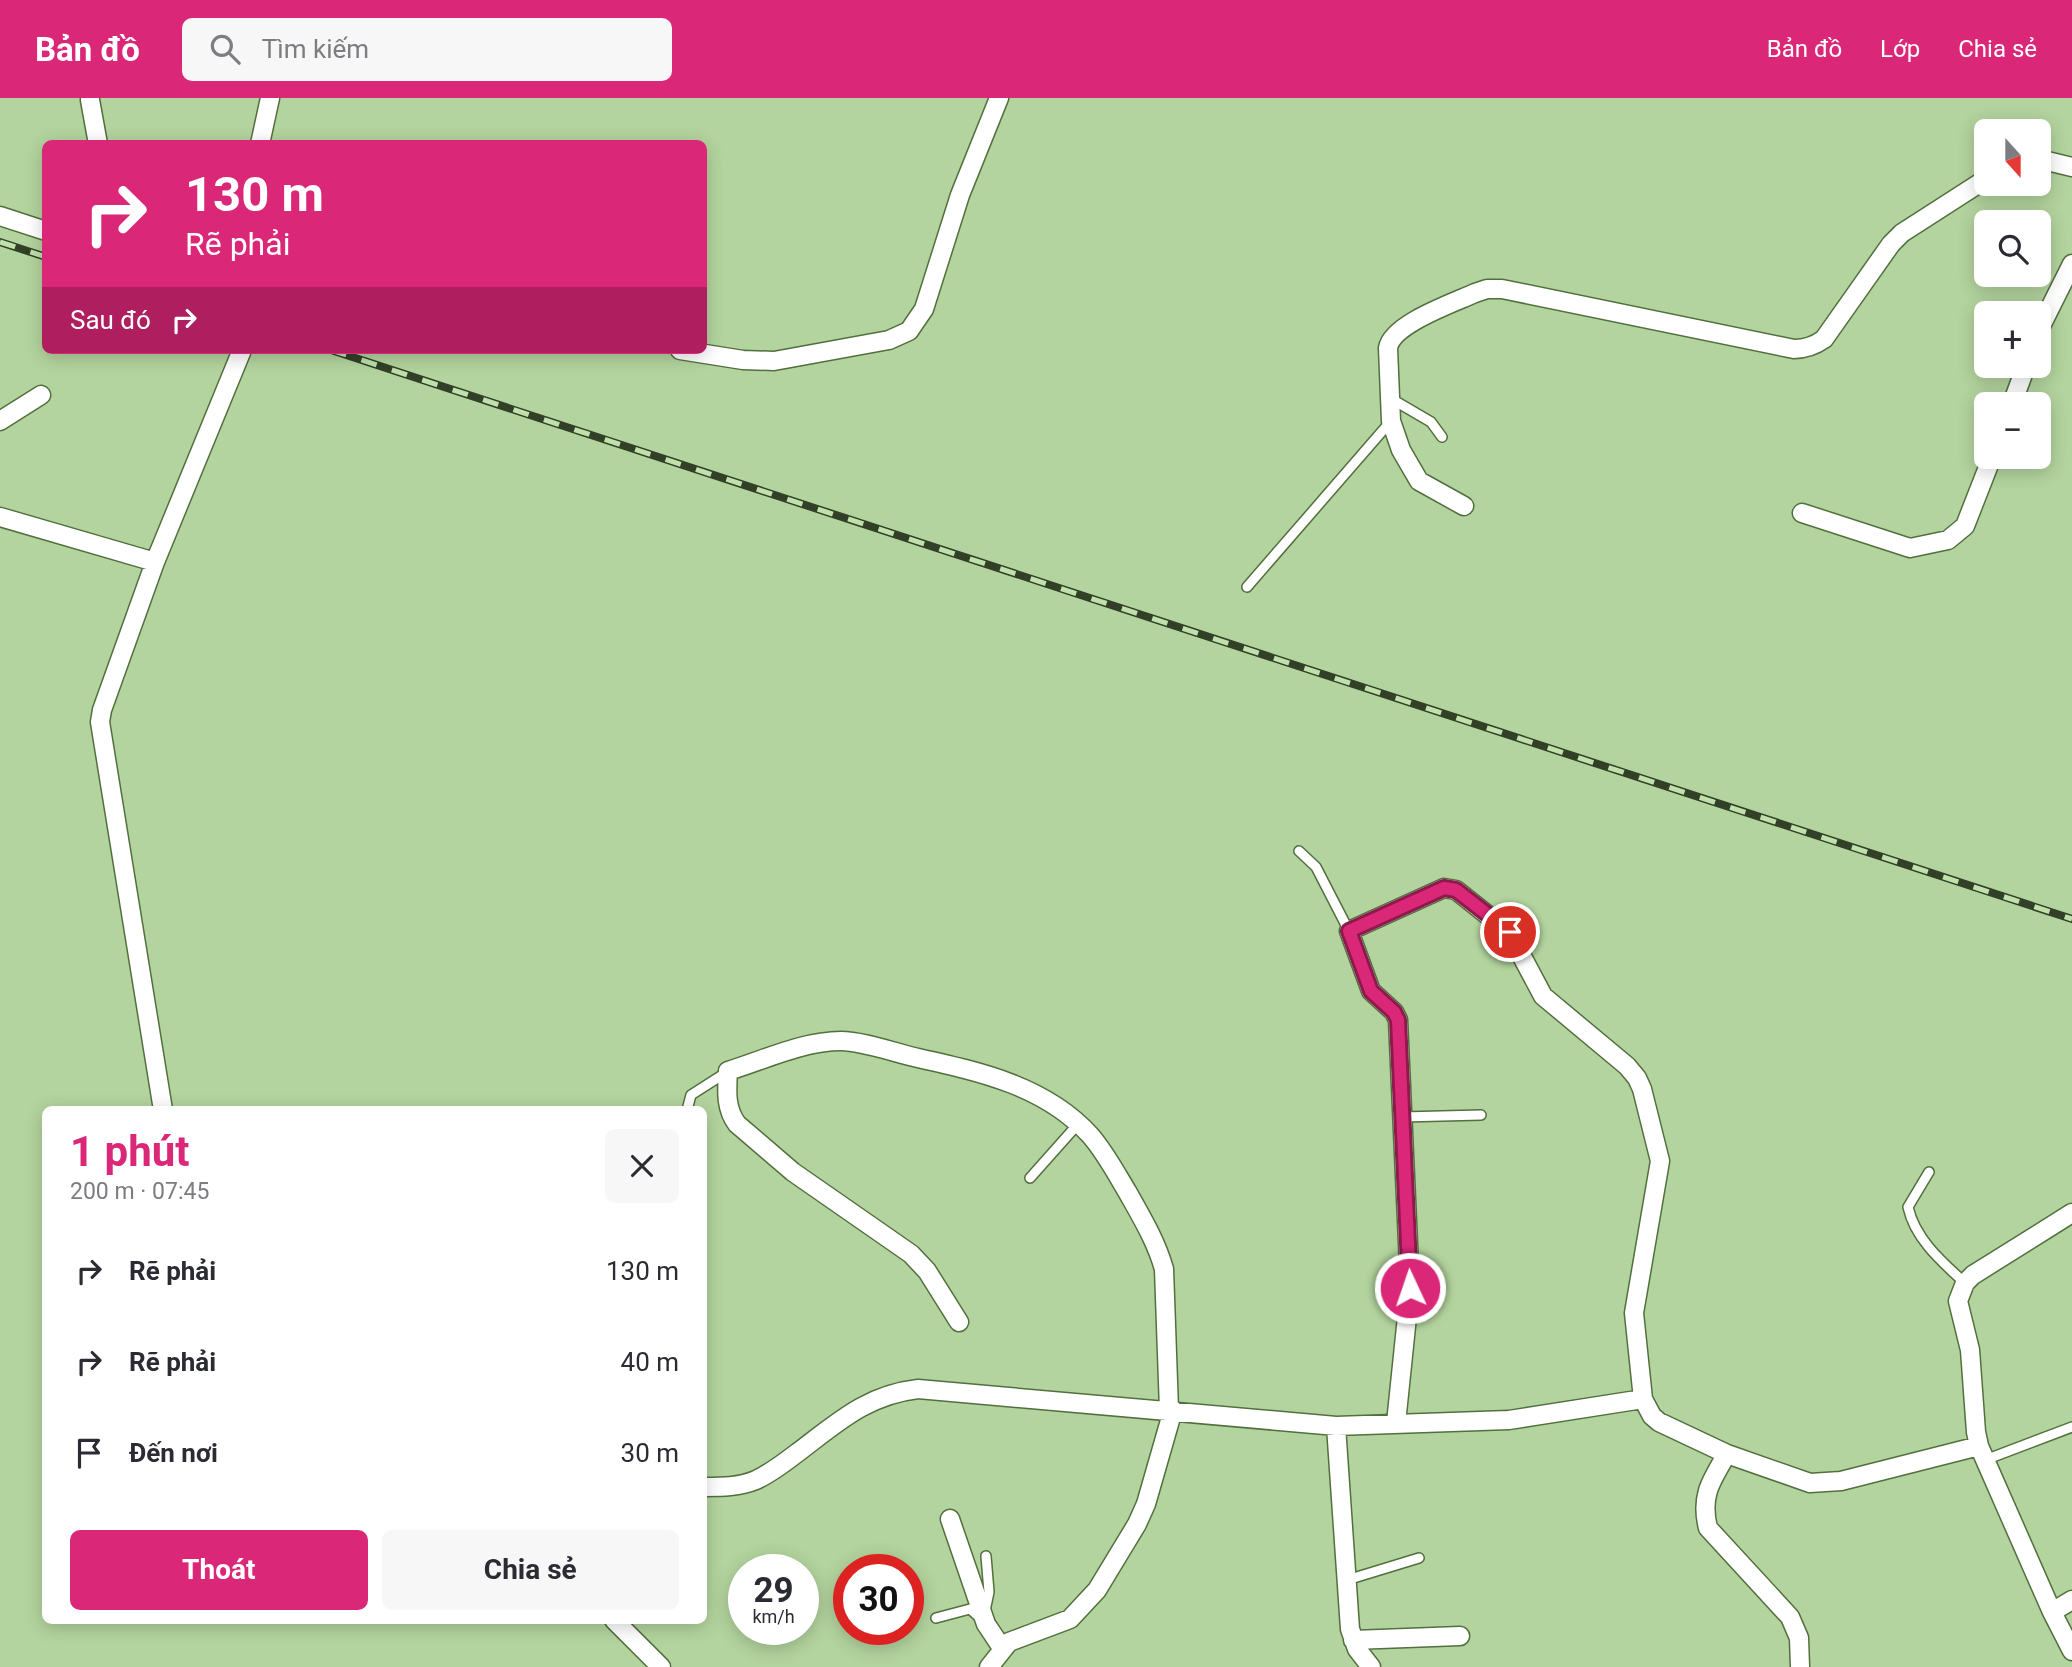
<!DOCTYPE html>
<html lang="vi">
<meta charset="utf-8">
<style>
:root{--surface:#fff;--page:#f7f7f7;--text:#2b2b33;--muted:#7c7c81;--accent:#db2777}
body{margin:0;font-family:Roboto,sans-serif;background:var(--page);color:var(--text);height:100vh;display:flex;flex-direction:column;font-size:26px;white-space:nowrap}
*{box-sizing:border-box;margin:0}
p{font-size:23px;color:var(--muted)}
.icon{flex:none;width:38px;height:38px;fill:none;stroke:currentColor;stroke-width:2;stroke-linecap:round;stroke-linejoin:round}
.map{position:relative;flex:1;overflow:hidden}
.panel{position:absolute;left:42px;top:1008px;width:665px;height:518px;display:flex;flex-direction:column;background:var(--surface);border-radius:10px;box-shadow:0 4px 18px #0003}
.panel>*{flex:none}
.top-card{position:absolute;left:42px;top:42px;width:665px;height:214px;border-radius:10px;box-shadow:0 4px 18px #0003;background:#db2777;color:#fff;overflow:hidden}
.needle{width:46px;rotate:159deg}
.tools{position:absolute;left:1974px;top:21px;display:grid;gap:14px}
.tools a{display:grid;place-items:center;width:77px;height:77px;border-radius:10px;background:var(--surface);box-shadow:0 4px 18px #0003;font-size:35px}
.speed{position:absolute;left:728px;top:1456px;display:flex;gap:14px;font-size:35px;font-weight:700;text-align:center}
.speed>*{display:grid;place-content:center;width:91px;height:91px;border-radius:50%;background:var(--surface);box-shadow:0 4px 18px #0003;line-height:1}
.speed small{font-size:18px;font-weight:400}
.speed .limit{border:10px solid #d22;background:#fff;color:#111}
.pin{position:absolute;display:grid;place-items:center;width:60px;height:60px;color:#fff;margin:-30px;border:4px solid #fff;border-radius:50%;box-shadow:0 2px 7px #0007}
.me{position:absolute;width:77px;margin:-38px;rotate:357deg;stroke-linejoin:round;filter:drop-shadow(0 0 5px #0008)}
.turn{display:flex;align-items:center;gap:24px;height:147px;padding:0 28px;font-size:32px}
.turn .icon{width:91px;height:91px;stroke-width:2.5}
.turn b{display:block;font-size:49px;line-height:60px}
.then{display:flex;align-items:center;height:66px;padding:0 28px;background:#0003;gap:14px;font-size:26px}
.round{display:grid;place-items:center;flex:none;width:74px;height:74px;border-radius:10px;background:var(--page)}
.head{display:flex;align-items:center;justify-content:space-between;height:119px;padding:0 28px}
h1{font-size:42px;font-weight:700;line-height:52px;color:var(--accent)}
.cta{display:flex;gap:14px;margin-top:auto;padding:14px 28px}
.cta a{flex:1;height:80px;border-radius:10px;background:var(--accent);color:#fff;font-size:28px;font-weight:700;line-height:80px;text-align:center}
.cta a+a{background:var(--page);color:var(--text)}
ul{padding:0;list-style:none}
li{display:flex;align-items:center;gap:21px;height:91px;padding:0 28px}
li div{flex:1}
li b{display:block;font-size:26px}
li em{font-style:normal}
header{display:flex;align-items:center;gap:42px;box-sizing:border-box;height:98px;padding:0 35px;background:var(--accent);color:#fff}
header strong{font-size:33px}
nav{display:flex;gap:38px;margin-inline-start:auto;font-size:24px}
.search{width:490px;height:63px;background:var(--page);display:flex;align-items:center;gap:18px;box-sizing:border-box;padding:0 24px;border-radius:10px;color:var(--muted);font-size:26px}
.map>svg:first-child{display:block}
</style>
<header>
<strong>Bản đồ</strong>
<div class="search"><svg class="icon" aria-label="search" viewBox="0 0 24 24"><circle cx="10" cy="10" r="6"/><path d="M15 15l6 6"/></svg>Tìm kiếm</div>
<nav><a>Bản đồ</a><a>Lớp</a><a>Chia sẻ</a></nav>
</header>
<div class="map">
<svg width="2072" height="1569" viewBox="0 0 2072 1569">
<rect width="100%" height="100%" fill="#b3d49e"/>
<g fill="none" stroke-linecap="round" stroke-linejoin="round">
<defs>
<path id="lane" d="M 1390,300 L 1431,324 L 1442,339
M 1247,489 L 1391,323
M 1299,753 L 1316,769 L 1349,833
M 687,1012 L 691,997 L 727,974
M 1402,1019 L 1481,1017
M 1929,1074 L 1908,1109 C 1915,1141 1942,1164 1965,1185
M 1030,1080 L 1078,1026
M 1985,1362 L 2072,1329
M 1347,1482 L 1419,1460
M 985,1513 L 989,1494 L 986,1458
M 936,1520 L 970,1511 L 980,1520"/>
<path id="street" d="M 90,2 L 98,46
M 260,46 L 270,0
M 2039,61 L 2072,69
M 0,118 L 46,133
M 2039,232 L 2072,166
M 680,252 L 743,262 L 774,263 L 889,242 L 909,233 L 924,211 L 960,97 L 999,0
M 2012,306 L 2026,268
M 0,323 L 41,297
M 1464,408 L 1419,383 L 1401,352 L 1391,323 L 1388,250 C 1392,226 1453,205 1475,195 L 1487,191 L 1502,191 L 1794,251 C 1806,251 1814,248 1824,241 L 1891,146 L 1902,135 L 1986,81
M 1802,415 L 1910,450 L 1948,442 L 1965,428 L 1992,359
M 0,419 L 155,464
M 163,1012 L 100,624 L 102,612 L 155,464 L 242,252
M 2072,1115 L 1973,1177 L 1965,1185 L 1958,1203 L 1970,1252 L 1976,1334 L 1979,1348 L 2052,1514 L 2072,1553
M 959,1224 L 927,1173 L 911,1156 L 793,1074 L 737,1026 C 725,1010 727,992 728,973 C 764,962 803,943 841,943 C 862,943 896,955 918,960 C 981,974 1045,988 1090,1037 C 1105,1054 1116,1075 1128,1095 C 1142,1120 1156,1143 1164,1171 L 1169,1312
M 1396,1325 L 1410,1190 L 1398,922 L 1394,914 L 1371,893 L 1349,833 L 1444,790 L 1456,792 L 1509,834 L 1543,898 L 1627,968 L 1637,980 L 1642,991 L 1660,1063 L 1634,1215 L 1643,1301 L 1652,1318 L 1659,1324 L 1727,1356 L 1810,1385 L 1841,1383 L 1979,1348
M 1336,1328 L 1350,1531 L 1357,1551 L 1371,1569
M 1727,1356 C 1711,1383 1700,1398 1708,1430 L 1790,1519 L 1799,1540 L 1800,1569
M 704,1389 C 722,1389 739,1389 756,1382 C 771,1375 784,1365 797,1355 C 837,1325 866,1297 918,1291 L 1336,1328 L 1509,1322 L 1643,1301
M 950,1421 L 986,1526 L 1002,1550
M 2052,1514 L 2072,1502
M 614,1522 L 661,1569
M 1353,1542 L 1460,1538
M 989,1569 L 1009,1544 L 1070,1521 L 1097,1492 L 1137,1426 L 1146,1406 L 1173,1312"/>
</defs>
<use href="#lane" stroke="#526f3e" stroke-width="12"/>
<use href="#street" stroke="#526f3e" stroke-width="21"/>
<use href="#lane" stroke="#fff" stroke-width="9"/>
<use href="#street" stroke="#fff" stroke-width="18"/>
<defs>
<path id="rail" d="M 0,144 L 46,159
M 331,252 L 2072,821"/>
</defs>
<use href="#rail" stroke="#314027" stroke-width="8"/>
<use href="#rail" stroke="#c0e1ab" stroke-width="5" stroke-dasharray="16" stroke-linecap="butt"/>
</g>
<g fill="none" stroke-linecap="round" stroke-linejoin="round">
<defs>
<path id="route" d="M 1410,1190 L 1398,922 L 1394,914 L 1371,893 L 1349,833 L 1444,790 L 1456,792 L 1510,834"/>
</defs>
<use href="#route" stroke="#8e194d" stroke-width="18"/>
<use href="#route" stroke="#db2777" stroke-width="12"/>
</g>
</svg>
<div class="tools">
<a><svg class="needle" viewBox="-14 -14 28 28"><path d="M0-13l5 13h-10z" fill="#e53935"/><path d="M0 13l5-13h-10z" fill="#7c7c81"/></svg></a>
<a><svg class="icon" aria-label="search" viewBox="0 0 24 24"><circle cx="10" cy="10" r="6"/><path d="M15 15l6 6"/></svg></a>
<a>+</a>
<a>−</a>
</div>
<div class="speed"><div>29<small>km/h</small></div><div class="limit">30</div></div>
<div class="pin" style="left:1510px;top:834px;background:#d93025"><svg class="icon" aria-label="arrive" viewBox="0 0 24 24"><path d="M6 21V4h12l-3 4 3 4H6"/></svg></div>
<svg class="me" style="left:1410px;top:1190px" viewBox="-20 -20 40 40"><circle r="17" fill="#db2777" stroke="#fff" stroke-width="3"/><path d="M0-11L8 9 0 5-8 9z" fill="#fff"/></svg>
<div class="top-card">
<div class="turn"><svg class="icon" aria-label="right" viewBox="0 0 24 24"><path d="M7 20v-9h11M14 6l5 5-5 5"/></svg><div><b>130 m</b>Rẽ phải</div></div>
<div class="then">Sau đó<svg class="icon" aria-label="right" viewBox="0 0 24 24"><path d="M7 20v-9h11M14 6l5 5-5 5"/></svg></div>
</div>
<section class="panel">
<div class="head"><div><h1>1 phút</h1><p>200 m · 07:45</p></div><a class="round"><svg class="icon" aria-label="close" viewBox="0 0 24 24"><path d="M6 6l12 12M18 6L6 18"/></svg></a></div>
<ul>
<li><svg class="icon" aria-label="right" viewBox="0 0 24 24"><path d="M7 20v-9h11M14 6l5 5-5 5"/></svg><div><b>Rẽ phải</b></div><em>130 m</em></li>
<li><svg class="icon" aria-label="right" viewBox="0 0 24 24"><path d="M7 20v-9h11M14 6l5 5-5 5"/></svg><div><b>Rẽ phải</b></div><em>40 m</em></li>
<li><svg class="icon" aria-label="arrive" viewBox="0 0 24 24"><path d="M6 21V4h12l-3 4 3 4H6"/></svg><div><b>Đến nơi</b></div><em>30 m</em></li>
</ul>
<div class="cta"><a>Thoát</a><a>Chia sẻ</a></div>
</section>
</div>
